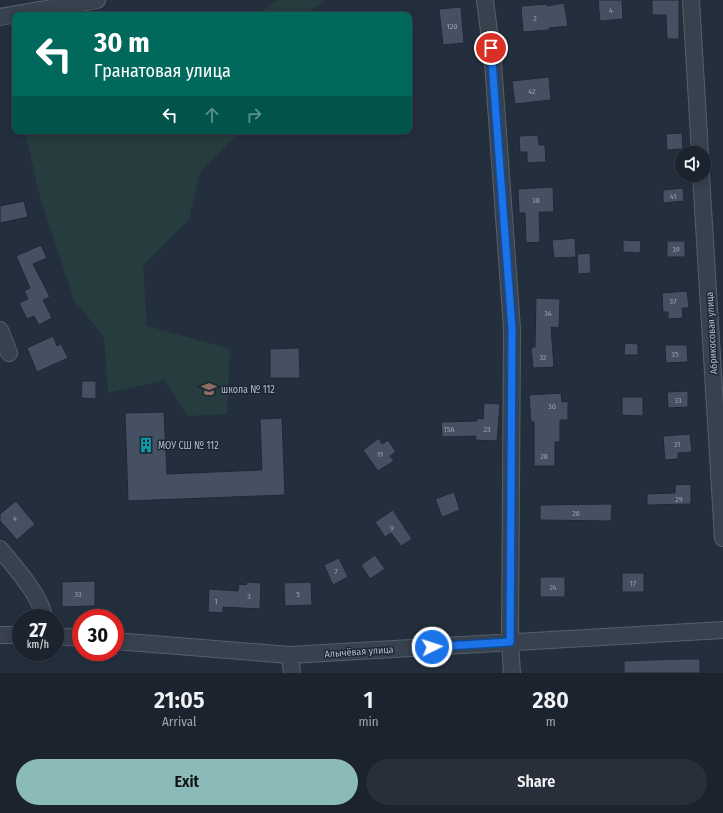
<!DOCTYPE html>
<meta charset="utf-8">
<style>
:root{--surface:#1b232e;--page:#282f3a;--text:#f1f3f6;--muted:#a0a4aa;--line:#39404a;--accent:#8bbbb9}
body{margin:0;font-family:"Fira Sans Condensed",sans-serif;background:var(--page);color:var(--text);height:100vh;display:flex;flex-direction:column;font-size:15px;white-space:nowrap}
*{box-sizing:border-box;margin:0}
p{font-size:13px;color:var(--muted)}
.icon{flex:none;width:22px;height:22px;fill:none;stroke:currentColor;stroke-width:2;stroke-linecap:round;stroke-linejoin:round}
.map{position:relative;height:673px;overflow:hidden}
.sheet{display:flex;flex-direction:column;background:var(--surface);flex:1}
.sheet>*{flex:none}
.banner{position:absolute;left:12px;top:12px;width:400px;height:122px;border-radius:8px;box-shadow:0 2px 10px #0003,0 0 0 1px var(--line);background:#00695c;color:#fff;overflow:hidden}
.controls{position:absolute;left:675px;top:146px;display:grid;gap:8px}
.controls a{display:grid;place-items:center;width:36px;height:36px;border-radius:50%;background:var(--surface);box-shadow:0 2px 10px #0003,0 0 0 1px var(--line);font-size:20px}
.speed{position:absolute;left:12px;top:609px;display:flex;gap:8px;font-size:20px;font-weight:700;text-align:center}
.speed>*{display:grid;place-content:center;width:52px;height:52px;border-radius:50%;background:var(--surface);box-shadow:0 2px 10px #0003,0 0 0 1px var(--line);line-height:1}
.speed small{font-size:10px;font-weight:400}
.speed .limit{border:6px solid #d22;background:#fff;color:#111}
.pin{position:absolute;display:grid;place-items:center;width:34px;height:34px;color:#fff;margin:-17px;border:2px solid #fff;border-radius:50%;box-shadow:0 1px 4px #0007}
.me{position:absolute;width:44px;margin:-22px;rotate:86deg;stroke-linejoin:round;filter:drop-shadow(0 0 3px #0008)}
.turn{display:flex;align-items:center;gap:14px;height:84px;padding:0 16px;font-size:18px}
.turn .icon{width:52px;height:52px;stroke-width:2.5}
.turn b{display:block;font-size:28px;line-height:34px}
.lanes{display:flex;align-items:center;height:38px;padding:0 16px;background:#0003;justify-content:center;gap:20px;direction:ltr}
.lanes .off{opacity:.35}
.eta{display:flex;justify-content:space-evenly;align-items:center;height:68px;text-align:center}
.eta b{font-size:24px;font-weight:600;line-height:28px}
.primary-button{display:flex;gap:8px;margin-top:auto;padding:8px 16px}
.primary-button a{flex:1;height:46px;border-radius:24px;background:var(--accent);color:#111;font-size:16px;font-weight:600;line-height:46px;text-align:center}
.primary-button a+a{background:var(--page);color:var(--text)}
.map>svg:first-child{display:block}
</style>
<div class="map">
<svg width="723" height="673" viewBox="0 0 723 673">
<rect width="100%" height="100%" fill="#242f3e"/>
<path fill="#263c3f" d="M 276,0 L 325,0 L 306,15 L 258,15 Z
M 25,131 L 241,131 L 200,172 L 189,219 L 143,266 L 147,326 L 230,349 L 227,414 L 187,416 L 165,380 L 108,393 L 104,337 L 74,300 L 40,197 Z"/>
<path fill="#455162" stroke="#1f2835" d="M 598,0 L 622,0 L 623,19 L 600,21 Z
M 652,0 L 679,0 L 679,39 L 667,39 L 666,15 L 652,15 Z
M 564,3 L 568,26 L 549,28 L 549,30 L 523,32 L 521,6 L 547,4 L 547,6 Z
M 461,7 L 464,43 L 443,45 L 439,9 Z
M 549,77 L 551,100 L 515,104 L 512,81 Z
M 682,133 L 683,149 L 667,150 L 666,134 Z
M 538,135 L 539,145 L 545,145 L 546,162 L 527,163 L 527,152 L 520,152 L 519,136 Z
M 553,187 L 554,212 L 539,212 L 540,242 L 526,243 L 525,213 L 519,213 L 518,189 Z
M 683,188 L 684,201 L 663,203 L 663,190 Z
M 24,201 L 28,217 L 0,223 L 0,206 Z
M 575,238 L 576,257 L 554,258 L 552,240 Z
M 623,240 L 641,241 L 640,253 L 623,252 Z
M 667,241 L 685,241 L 685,257 L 667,257 Z
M 41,245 L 47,258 L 33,264 L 50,297 L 43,300 L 52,318 L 39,325 L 34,316 L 27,319 L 19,303 L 28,299 L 24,291 L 30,288 L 16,256 Z
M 590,253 L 591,273 L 578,274 L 577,254 Z
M 687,291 L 689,308 L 682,308 L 683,318 L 668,319 L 668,312 L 663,312 L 662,293 Z
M 536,298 L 560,299 L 559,328 L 551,327 L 554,367 L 533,368 L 531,348 L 535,347 Z
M 53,336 L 57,346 L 61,344 L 68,358 L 37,372 L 27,348 Z
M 625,343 L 638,344 L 638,355 L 624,355 Z
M 665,345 L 687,345 L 688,362 L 666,363 Z
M 299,348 L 300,378 L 270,378 L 270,349 Z
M 82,381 L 96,381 L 96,399 L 81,398 Z
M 688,391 L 688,407 L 668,408 L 667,392 Z
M 561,393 L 562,402 L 568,401 L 568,420 L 560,420 L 560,442 L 555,442 L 555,466 L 534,466 L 534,422 L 531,422 L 529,395 Z
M 622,397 L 643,397 L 643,416 L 622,415 Z
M 484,403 L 500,404 L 497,441 L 475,440 L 476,436 L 442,437 L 441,422 L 477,421 L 477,418 L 483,419 Z
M 164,412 L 167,474 L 262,470 L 260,419 L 282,418 L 285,495 L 128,501 L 125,413 Z
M 690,434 L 692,452 L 678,453 L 678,459 L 665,460 L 663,436 Z
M 379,438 L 382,444 L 388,440 L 396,452 L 390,456 L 394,461 L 378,471 L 363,450 Z
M 691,484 L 691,504 L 647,505 L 647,494 L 675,493 L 675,485 Z
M 454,492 L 460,510 L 442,517 L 435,499 Z
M 16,501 L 35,524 L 17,540 L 0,521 L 0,514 Z
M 612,504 L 611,521 L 540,520 L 540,505 Z
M 393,510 L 412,539 L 401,546 L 391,533 L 385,537 L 375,522 Z
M 375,555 L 385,569 L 370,579 L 361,565 Z
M 339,558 L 348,577 L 333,585 L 324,565 Z
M 622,573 L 644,573 L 644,592 L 622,592 Z
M 540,577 L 565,577 L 565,597 L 540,597 Z
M 95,581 L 95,606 L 62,607 L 62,582 Z
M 247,582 L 261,583 L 260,609 L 223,607 L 223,613 L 208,612 L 209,589 L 238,591 L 239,584 L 246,585 Z
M 311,582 L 312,605 L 285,606 L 284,583 Z
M 680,659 L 700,659 L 700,673 L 624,673 L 624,661 Z"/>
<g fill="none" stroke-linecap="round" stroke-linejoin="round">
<defs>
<path id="street" d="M 485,0 L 493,63 L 512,329 L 510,642 L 512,673
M 691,0 L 700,153
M 0,17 L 97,0
M 701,175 L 723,538
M 0,330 L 9,353
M 0,549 C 14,566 42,597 44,618
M 0,635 L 21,635
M 55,636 L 81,638
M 115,641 L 290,655 L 723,630
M 290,655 L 292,673"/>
</defs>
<use href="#street" stroke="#565f6c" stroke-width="18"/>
<use href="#street" stroke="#38414e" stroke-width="16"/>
</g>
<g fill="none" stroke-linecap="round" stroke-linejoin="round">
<defs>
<path id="route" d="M 432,647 L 510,642 L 512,329 L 491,48"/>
</defs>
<use href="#route" stroke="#114b97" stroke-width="10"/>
<use href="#route" stroke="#1a73e8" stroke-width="7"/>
</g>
<defs>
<symbol id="school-bare" viewBox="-9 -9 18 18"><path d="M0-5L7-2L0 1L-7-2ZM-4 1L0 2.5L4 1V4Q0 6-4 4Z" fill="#8d6e63" stroke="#1d2633" stroke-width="2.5" paint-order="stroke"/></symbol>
<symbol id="building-bare" viewBox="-9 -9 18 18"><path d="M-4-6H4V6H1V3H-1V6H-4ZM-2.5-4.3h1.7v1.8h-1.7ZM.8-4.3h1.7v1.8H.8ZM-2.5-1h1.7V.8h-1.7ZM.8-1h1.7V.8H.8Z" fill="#0f9aa8" stroke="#1d2633" stroke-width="2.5" paint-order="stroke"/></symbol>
</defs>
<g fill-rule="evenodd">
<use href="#school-bare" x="198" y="378" width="22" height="22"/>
<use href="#building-bare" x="135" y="434" width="22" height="22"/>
</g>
<g text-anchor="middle" stroke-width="3" stroke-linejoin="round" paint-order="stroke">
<g font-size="8" fill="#98a1af">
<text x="611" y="13">4</text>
<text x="535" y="21">2</text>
<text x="452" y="29">120</text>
<text x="532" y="94">42</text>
<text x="673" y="199">41</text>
<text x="536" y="203">38</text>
<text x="676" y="252">39</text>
<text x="673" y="304">37</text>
<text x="548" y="316">34</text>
<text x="675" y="357">35</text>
<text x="543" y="360">32</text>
<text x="678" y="403">33</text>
<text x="552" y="409">30</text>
<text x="449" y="432">15А</text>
<text x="487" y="432">23</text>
<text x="677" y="447">31</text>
<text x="380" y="457">11</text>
<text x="544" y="459">28</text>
<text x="679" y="502">29</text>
<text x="576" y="516">26</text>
<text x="15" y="521">4</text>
<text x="392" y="531">9</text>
<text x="336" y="574">7</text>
<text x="633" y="586">17</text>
<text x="553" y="590">24</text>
<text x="78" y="597">33</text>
<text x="298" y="597">5</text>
<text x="249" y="599">3</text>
<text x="216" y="604">1</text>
</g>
<g font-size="10" fill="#b4bcc9" stroke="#1d2633">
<text transform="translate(711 333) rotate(-93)" y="4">Абрикосовая улица</text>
<text transform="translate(359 651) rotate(-4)" y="4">Алычёвая улица</text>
</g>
<g font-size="10" fill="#b4bcc9" stroke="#1d2633" text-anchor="start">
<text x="221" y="393">школа № 112</text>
<text x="158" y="449">МОУ СШ № 112</text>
</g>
</g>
</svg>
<div class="controls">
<a><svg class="icon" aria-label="sound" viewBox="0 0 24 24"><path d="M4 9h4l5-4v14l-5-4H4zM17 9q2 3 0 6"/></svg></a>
</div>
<div class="speed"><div>27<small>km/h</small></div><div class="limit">30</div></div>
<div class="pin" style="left:491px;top:48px;background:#d93025"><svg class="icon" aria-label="arrive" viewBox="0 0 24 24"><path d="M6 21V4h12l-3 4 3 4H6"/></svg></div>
<svg class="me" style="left:432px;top:647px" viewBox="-20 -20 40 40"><circle r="17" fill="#1a73e8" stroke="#fff" stroke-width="3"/><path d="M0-11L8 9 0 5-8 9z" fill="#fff"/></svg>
<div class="banner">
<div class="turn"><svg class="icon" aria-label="left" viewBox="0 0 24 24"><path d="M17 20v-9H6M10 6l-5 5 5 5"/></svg><div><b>30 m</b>Гранатовая улица</div></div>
<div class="lanes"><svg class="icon" aria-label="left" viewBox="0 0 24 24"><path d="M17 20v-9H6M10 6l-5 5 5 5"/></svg><svg class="icon off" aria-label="ahead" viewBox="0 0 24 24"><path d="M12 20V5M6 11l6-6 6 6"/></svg><svg class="icon off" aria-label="right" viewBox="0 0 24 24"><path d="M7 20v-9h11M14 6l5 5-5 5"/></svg></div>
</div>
</div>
<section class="sheet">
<div class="eta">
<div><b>21:05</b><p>Arrival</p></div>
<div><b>1</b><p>min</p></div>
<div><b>280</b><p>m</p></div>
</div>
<div class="primary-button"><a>Exit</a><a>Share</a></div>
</section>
